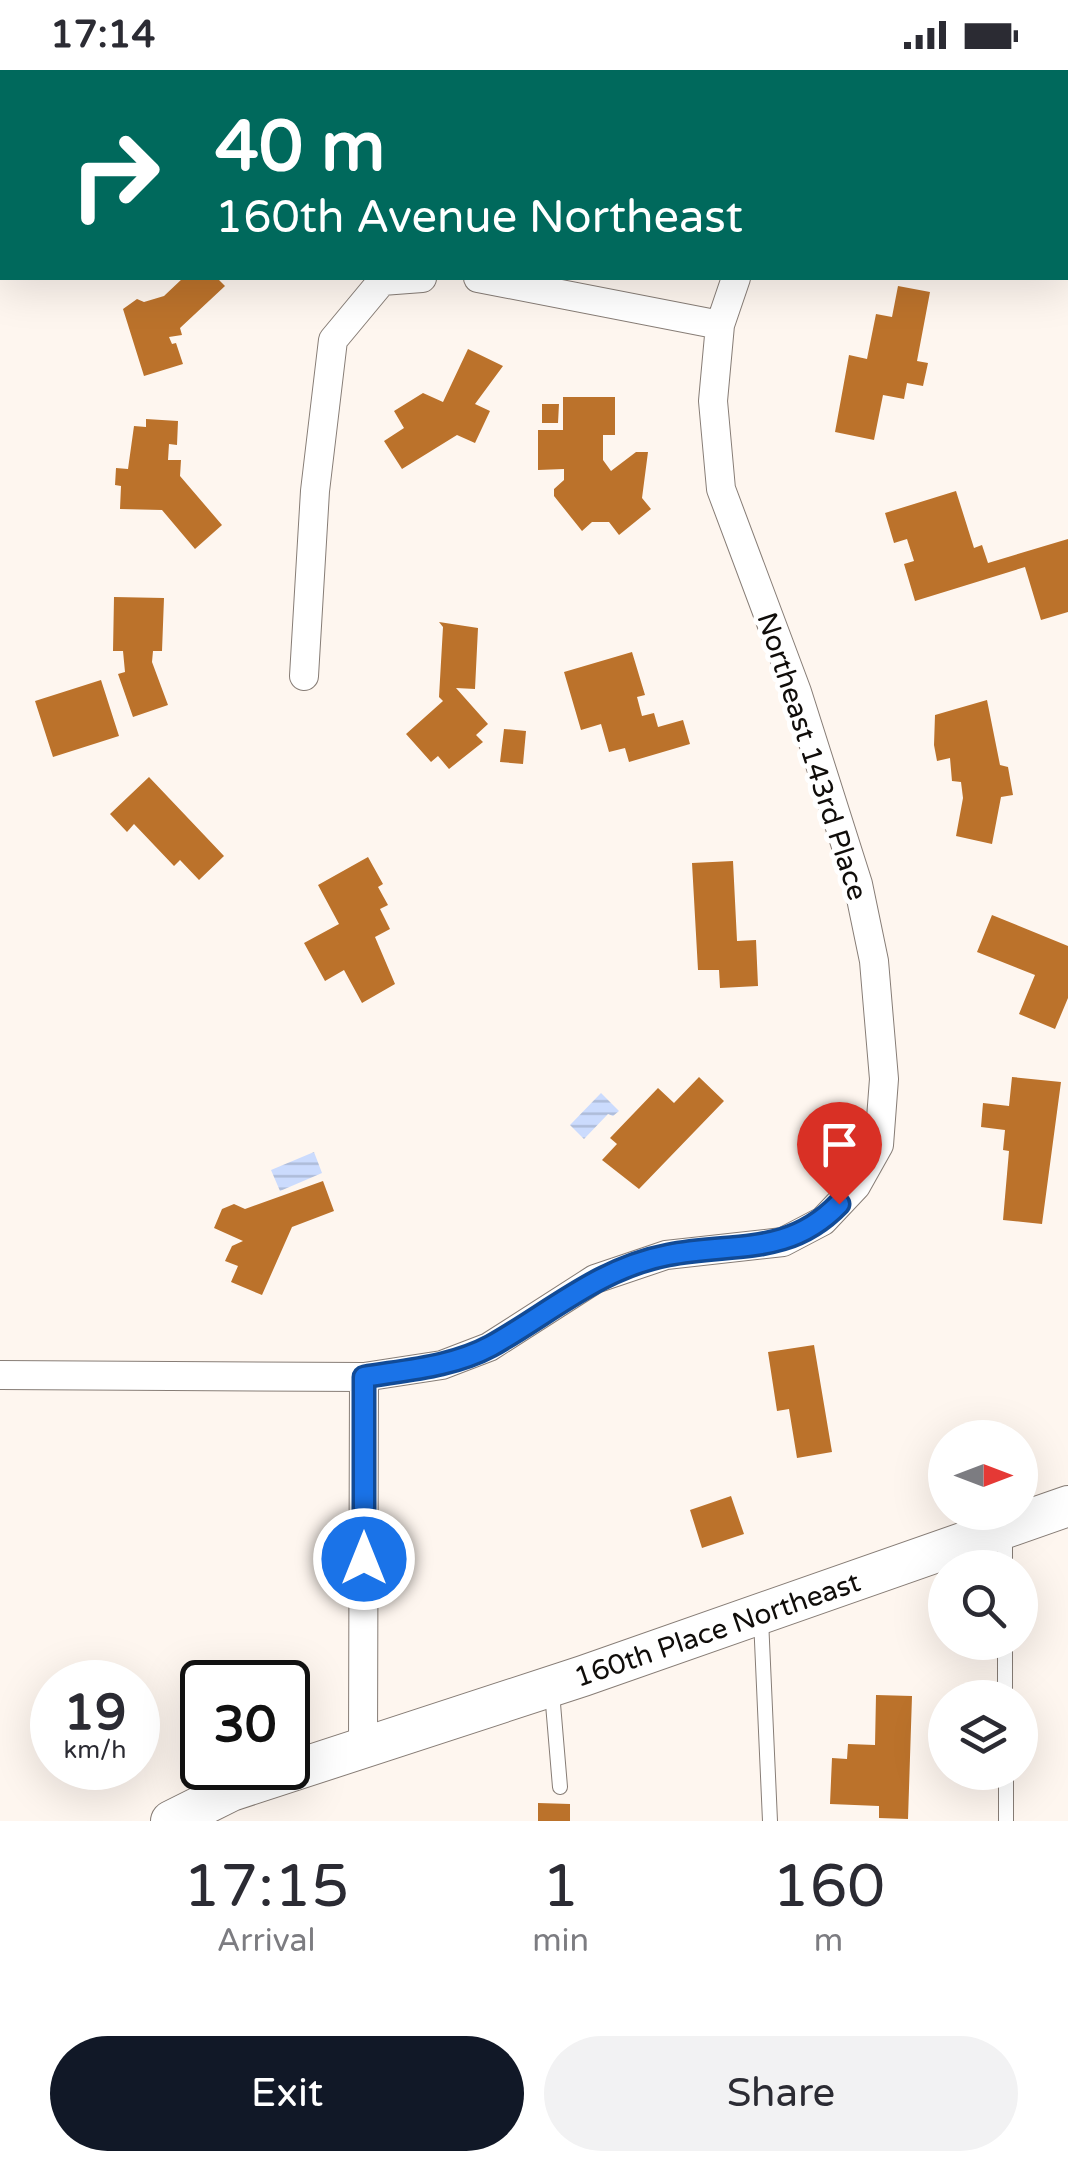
<!DOCTYPE html>
<style>
:root{--surface:#fff;--page:#f2f2f3;--text:#2b2b33;--muted:#7c7c81;--accent:#111827}
body{margin:0;font-family:"Varela Round",sans-serif;background:var(--page);color:var(--text);height:100vh;display:flex;flex-direction:column;font-size:38px;white-space:nowrap}
*{box-sizing:border-box;margin:0}
p{font-size:32px;color:var(--muted)}
.icon{flex:none;width:55px;height:55px;fill:none;stroke:currentColor;stroke-width:2;stroke-linecap:round;stroke-linejoin:round}
.map{position:relative;height:1751px;overflow:hidden}
.side{display:flex;flex-direction:column;background:var(--surface);flex:1}
.side>*{flex:none}
.guide{position:absolute;left:0px;top:0px;width:1070px;height:210px;box-shadow:0 10px 40px #0002;background:#00695c;color:#fff;overflow:hidden}
.needle{width:65px;rotate:90deg}
.tools{position:absolute;left:928px;top:1350px;display:grid;gap:20px}
.tools a{display:grid;place-items:center;width:110px;height:110px;border-radius:50%;background:var(--surface);box-shadow:0 10px 40px #0002;font-size:50px}
.speed{position:absolute;left:30px;top:1590px;display:flex;gap:20px;font-size:50px;font-weight:700;text-align:center}
.speed>*{display:grid;place-content:center;width:130px;height:130px;border-radius:50%;background:var(--surface);box-shadow:0 10px 40px #0002;line-height:1}
.speed small{font-size:25px;font-weight:400}
.speed .limit{border:5px solid #111;border-radius:15px;background:#fff;color:#111}
.pin{position:absolute;display:grid;place-items:center;width:85px;height:85px;color:#fff;margin:-102px -42px;border-radius:50% 50% 50% 0;rotate:-45deg;box-shadow:0 0 10px #0007}
.pin .icon{rotate:45deg}
.me{position:absolute;width:110px;margin:-55px;rotate:0deg;stroke-linejoin:round;filter:drop-shadow(0 0 8px #0008)}
.turn{display:flex;align-items:center;gap:35px;height:210px;padding:0 50px;font-size:45px}
.turn .icon{width:130px;height:130px;stroke-width:2.5}
.turn b{display:block;font-size:70px;line-height:85px}
.eta{display:flex;justify-content:space-evenly;align-items:center;height:170px;text-align:center}
.eta b{font-size:60px;font-weight:600;line-height:70px}
.action{display:flex;gap:20px;margin-top:auto;padding:20px 50px}
.action a{flex:1;height:115px;border-radius:60px;background:var(--accent);color:#fff;font-size:40px;font-weight:600;line-height:115px;text-align:center}
.action a+a{background:var(--page);color:var(--text)}
.status{display:flex;justify-content:space-between;align-items:center;height:70px;padding:0 50px;background:var(--surface);direction:ltr}
.status svg{height:28px;fill:currentColor}
.map>svg:first-child{display:block}
</style>
<div class="status"><b>17:14</b><svg viewBox="0 0 49 12"><path d="M0 12V9h3v3zM5 12V6h3v6zM10 12V3h3v9zM15 12V0h3v12zM26 1h20v11H26zM47 4h2v5h-2z"/></svg></div>
<div class="map">
<svg width="1068" height="1751" viewBox="0 0 1068 1751">
<defs>
<pattern id="forest-firs" width="22" height="20" patternUnits="userSpaceOnUse" patternTransform="scale(2.5)"><rect width="22" height="20" fill="#f0b98c"/><path d="M5 1l3.5 6h-7zM16 11l3.5 6h-7z" fill="#cd9e77"/></pattern>
<pattern id="water-rules" width="6" height="5" patternUnits="userSpaceOnUse" patternTransform="scale(2.5)"><rect width="6" height="5" fill="#cbdbfd"/><path d="M0 2.5h6" fill="none" stroke="#adbbd8"/></pattern>
</defs>
<rect width="100%" height="100%" fill="#fef6ef"/>
<path fill="url(#forest-firs)" d="M 0,0 L 189,0 L 2,2 L 2,61 Z
M 217,0 L 535,0 L 535,2 L 262,2 Z"/>
<path fill="url(#water-rules)" d="M 601,1023 L 619,1041 L 613,1046 L 608,1044 L 584,1069 L 570,1055 Z
M 314,1082 L 322,1103 L 280,1121 L 271,1100 Z"/>
<path fill="#bb722b" d="M 183,208 L 217,208 L 225,216 L 180,258 L 182,265 L 169,267 L 172,274 L 176,273 L 183,294 L 144,306 L 123,239 L 137,229 L 144,232 L 164,226 Z
M 898,216 L 930,222 L 917,291 L 928,293 L 923,316 L 907,313 L 904,329 L 883,325 L 874,370 L 835,362 L 849,285 L 867,289 L 876,244 L 892,247 Z
M 468,279 L 503,296 L 475,334 L 490,341 L 475,373 L 457,365 L 402,399 L 384,371 L 404,358 L 394,341 L 423,323 L 443,332 Z
M 563,327 L 615,327 L 615,365 L 603,365 L 603,390 L 611,401 L 636,382 L 648,382 L 642,428 L 651,439 L 619,465 L 609,452 L 592,452 L 582,461 L 554,426 L 554,419 L 564,410 L 564,399 L 538,400 L 538,360 L 563,360 Z
M 542,334 L 559,334 L 558,353 L 542,353 Z
M 146,349 L 178,351 L 177,375 L 169,374 L 168,390 L 181,390 L 180,406 L 222,455 L 195,479 L 162,440 L 120,439 L 121,416 L 115,415 L 116,398 L 128,399 L 134,356 L 146,357 Z
M 956,421 L 974,478 L 982,475 L 988,493 L 1068,469 L 1068,542 L 1041,550 L 1025,497 L 915,531 L 904,494 L 914,491 L 907,469 L 894,473 L 885,443 Z
M 114,527 L 164,528 L 162,581 L 153,581 L 152,592 L 168,635 L 133,647 L 118,604 L 125,602 L 123,581 L 113,581 Z
M 439,552 L 478,558 L 475,619 L 456,618 L 488,654 L 476,665 L 483,672 L 449,699 L 438,686 L 431,692 L 406,664 L 443,631 L 439,627 L 443,557 Z
M 632,582 L 645,625 L 637,627 L 642,646 L 654,643 L 658,657 L 683,650 L 690,674 L 629,692 L 625,678 L 609,682 L 601,654 L 581,660 L 564,602 Z
M 101,610 L 119,666 L 53,687 L 35,631 Z
M 987,630 L 1000,695 L 1008,697 L 1013,725 L 1001,727 L 992,774 L 956,766 L 963,728 L 961,712 L 952,711 L 950,688 L 937,691 L 934,675 L 935,645 Z
M 504,659 L 526,661 L 523,694 L 500,692 Z
M 149,707 L 224,786 L 199,810 L 180,790 L 174,796 L 134,754 L 127,762 L 110,744 Z
M 368,787 L 383,814 L 378,817 L 388,835 L 380,839 L 390,859 L 375,867 L 395,914 L 362,933 L 344,900 L 325,911 L 304,873 L 339,854 L 318,815 Z
M 733,791 L 737,871 L 756,870 L 758,916 L 720,918 L 719,900 L 698,900 L 692,793 Z
M 992,845 L 1068,876 L 1068,928 L 1055,959 L 1019,944 L 1035,905 L 977,882 Z
M 699,1007 L 724,1031 L 639,1119 L 602,1090 L 617,1074 L 610,1068 L 658,1018 L 674,1033 Z
M 1012,1007 L 1061,1012 L 1042,1154 L 1003,1150 L 1009,1081 L 1003,1080 L 1005,1060 L 981,1057 L 983,1033 L 1009,1036 Z
M 323,1111 L 334,1141 L 292,1157 L 262,1225 L 231,1212 L 238,1196 L 225,1191 L 232,1176 L 243,1171 L 214,1158 L 222,1139 L 234,1134 L 245,1139 Z
M 814,1275 L 832,1382 L 797,1388 L 789,1339 L 777,1341 L 768,1282 Z
M 731,1426 L 744,1464 L 702,1478 L 690,1440 Z
M 876,1625 L 912,1626 L 908,1749 L 879,1748 L 879,1736 L 830,1734 L 832,1688 L 847,1689 L 848,1674 L 875,1675 Z
M 538,1733 L 570,1734 L 570,1751 L 538,1751 Z"/>
<g fill="none" stroke-linecap="round" stroke-linejoin="round">
<defs>
<path id="lane" d="M 1005,1464 L 1005,1498
M 761,1549 L 770,1751
M 1005,1572 L 1005,1628
M 552,1622 L 560,1717
M 1006,1702 L 1006,1751"/>
<path id="street" d="M 1037,0 L 1043,2
M 913,2 L 919,0
M 1068,12 L 1068,13
M 478,208 L 720,255 L 736,208
M 304,606 L 315,421 L 333,270 L 382,211 L 422,208
M 0,1305 L 364,1307 L 442,1295 L 489,1277 L 595,1209 L 666,1185 L 783,1172 L 823,1151 L 856,1116 L 879,1075 L 884,1009 L 874,891 L 858,814 L 797,622 L 721,419 L 713,331 L 720,255
M 363,1676 L 364,1307"/>
<path id="secondary" d="M 171,1751 L 231,1721 L 583,1606 L 1068,1436"/>
</defs>
<use href="#lane" stroke="#877d76" stroke-width="16"/>
<use href="#street" stroke="#877d76" stroke-width="30"/>
<use href="#secondary" stroke="#877d76" stroke-width="42"/>
<use href="#lane" stroke="#fff" stroke-width="14"/>
<use href="#street" stroke="#fff" stroke-width="28"/>
<use href="#secondary" stroke="#fff" stroke-width="40"/>
</g>
<g fill="none" stroke-linecap="round" stroke-linejoin="round">
<defs>
<path id="route" d="M 364,1489 L 364,1307 C 406,1300 452,1297 491,1276 C 550,1243 599,1198 668,1185 C 733,1172 788,1187 839,1134"/>
</defs>
<use href="#route" stroke="#114b97" stroke-width="25"/>
<use href="#route" stroke="#1a73e8" stroke-width="18"/>
</g>
<g text-anchor="middle" stroke-width="10" stroke-linejoin="round" paint-order="stroke">
<g font-size="28" fill="#100d0a" stroke="#fff">
<text transform="translate(813 686) rotate(72)" y="10">Northeast 143rd Place</text>
<text transform="translate(717 1559) rotate(-19)" y="10">160th Place Northeast</text>
</g>
</g>
</svg>
<div class="tools">
<a><svg class="needle" viewBox="-14 -14 28 28"><path d="M0-13l5 13h-10z" fill="#e53935"/><path d="M0 13l5-13h-10z" fill="#7c7c81"/></svg></a>
<a><svg class="icon" aria-label="search" viewBox="0 0 24 24"><circle cx="10" cy="10" r="6"/><path d="M15 15l6 6"/></svg></a>
<a><svg class="icon" aria-label="layers" viewBox="0 0 24 24"><path d="M12 4l9 5-9 5-9-5zM3 14l9 5 9-5"/></svg></a>
</div>
<div class="speed"><div>19<small>km/h</small></div><div class="limit">30</div></div>
<div class="pin" style="left:839px;top:1134px;background:#d93025"><svg class="icon" aria-label="arrive" viewBox="0 0 24 24"><path d="M6 21V4h12l-3 4 3 4H6"/></svg></div>
<svg class="me" style="left:364px;top:1489px" viewBox="-20 -20 40 40"><circle r="17" fill="#1a73e8" stroke="#fff" stroke-width="3"/><path d="M0-11L8 9 0 5-8 9z" fill="#fff"/></svg>
<div class="guide">
<div class="turn"><svg class="icon" aria-label="right" viewBox="0 0 24 24"><path d="M7 20v-9h11M14 6l5 5-5 5"/></svg><div><b>40 m</b>160th Avenue Northeast</div></div>
</div>
</div>
<section class="side">
<div class="eta">
<div><b>17:15</b><p>Arrival</p></div>
<div><b>1</b><p>min</p></div>
<div><b>160</b><p>m</p></div>
</div>
<div class="action"><a>Exit</a><a>Share</a></div>
</section>
